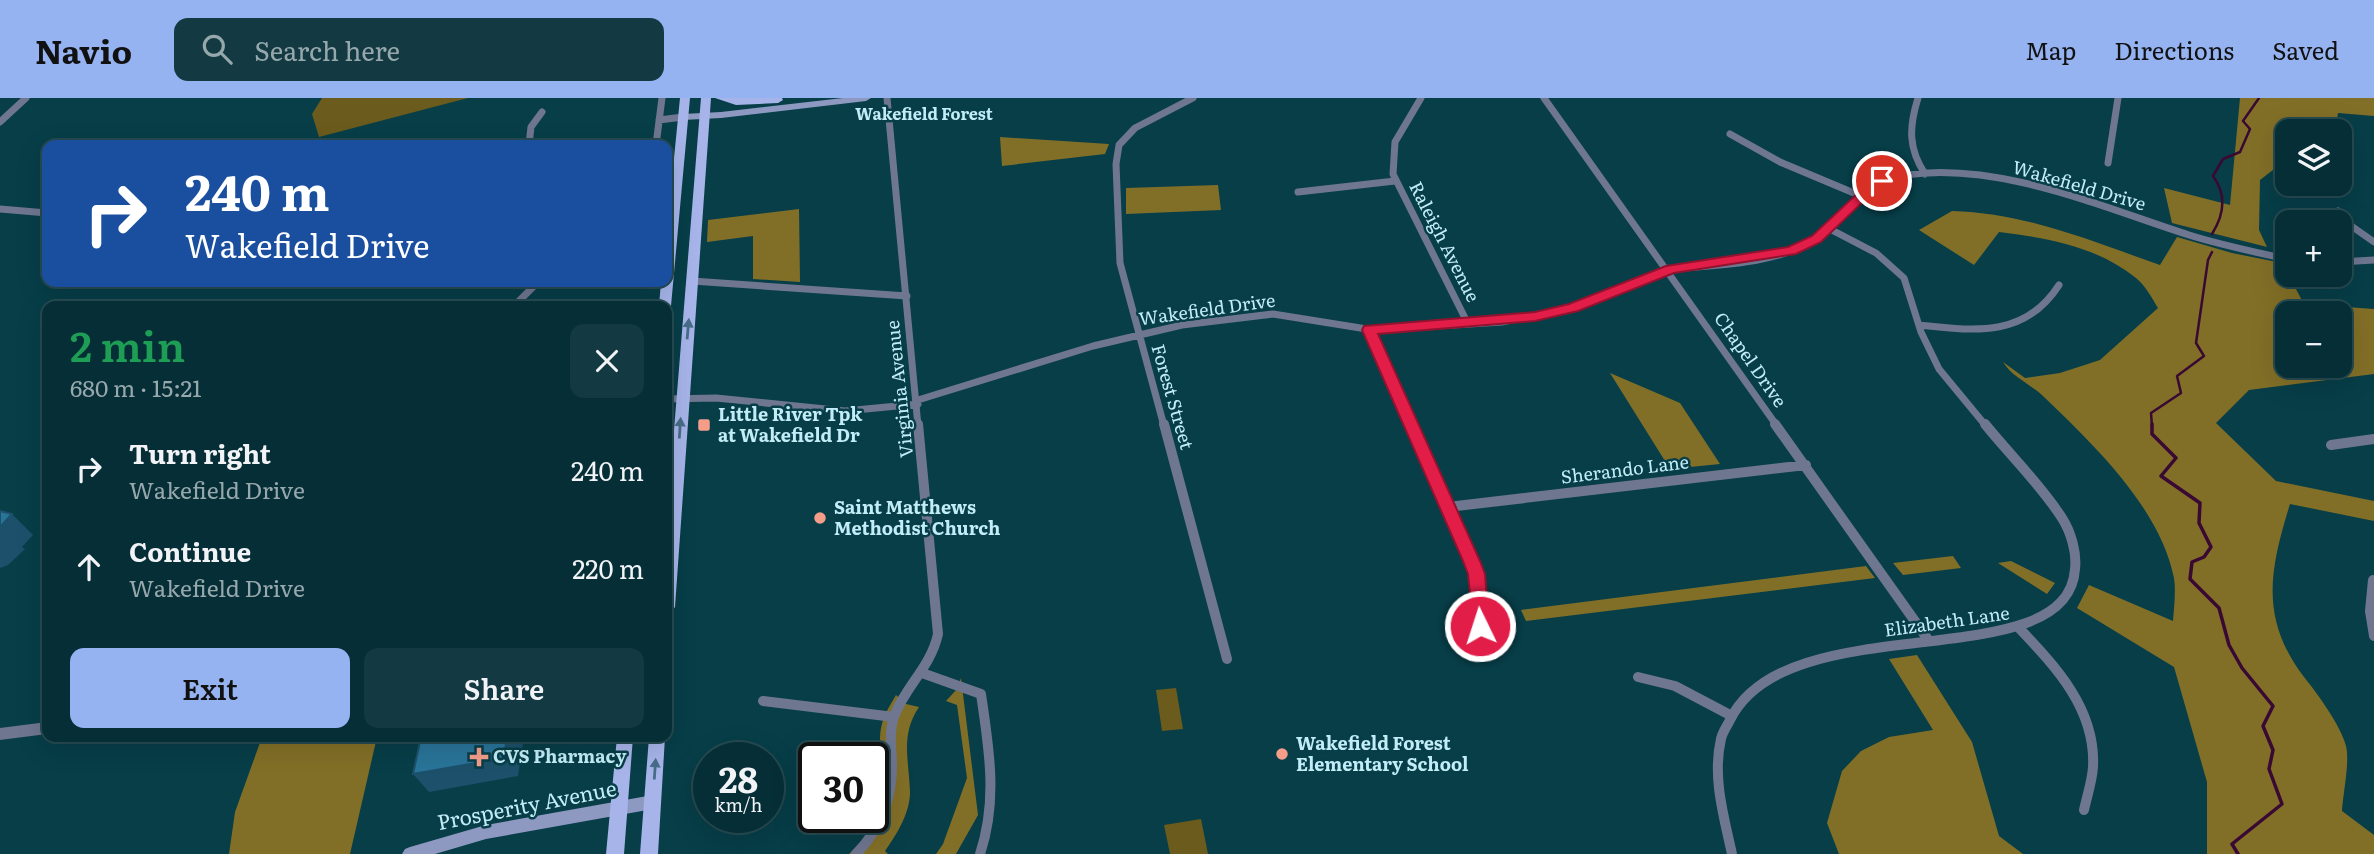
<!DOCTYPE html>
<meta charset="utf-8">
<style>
:root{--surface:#052e36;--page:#133a42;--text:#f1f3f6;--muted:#97a8ad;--line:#264a51;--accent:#95b2f1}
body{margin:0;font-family:Literata,serif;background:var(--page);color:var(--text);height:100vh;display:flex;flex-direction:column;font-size:26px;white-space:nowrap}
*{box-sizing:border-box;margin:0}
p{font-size:23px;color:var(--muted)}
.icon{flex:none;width:38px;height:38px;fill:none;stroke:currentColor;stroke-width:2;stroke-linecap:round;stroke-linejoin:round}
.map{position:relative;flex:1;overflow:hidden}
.panel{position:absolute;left:42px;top:203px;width:630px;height:441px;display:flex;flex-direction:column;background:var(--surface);border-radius:14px;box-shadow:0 7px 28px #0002,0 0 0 2px var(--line)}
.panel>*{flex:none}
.hud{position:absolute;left:42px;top:42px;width:630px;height:147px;border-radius:14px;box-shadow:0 7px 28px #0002,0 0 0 2px var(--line);background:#1a4fa0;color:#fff;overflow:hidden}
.controls{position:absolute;left:2275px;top:21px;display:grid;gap:14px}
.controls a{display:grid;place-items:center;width:77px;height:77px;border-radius:14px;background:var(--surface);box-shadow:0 7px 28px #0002,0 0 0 2px var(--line);font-size:35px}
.speed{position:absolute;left:693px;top:644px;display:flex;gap:14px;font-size:35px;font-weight:700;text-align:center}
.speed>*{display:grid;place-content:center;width:91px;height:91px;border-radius:50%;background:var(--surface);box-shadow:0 7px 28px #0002,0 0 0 2px var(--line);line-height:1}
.speed small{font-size:18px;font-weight:400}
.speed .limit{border:4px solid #111;border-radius:10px;background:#fff;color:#111}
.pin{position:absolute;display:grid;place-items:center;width:60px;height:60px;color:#fff;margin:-30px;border:4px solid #fff;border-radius:50%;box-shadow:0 2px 7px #0007}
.me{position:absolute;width:77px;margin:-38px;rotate:356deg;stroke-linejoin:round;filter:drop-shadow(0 0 5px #0008)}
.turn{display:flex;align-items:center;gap:24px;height:147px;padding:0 28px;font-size:32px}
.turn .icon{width:91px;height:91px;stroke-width:2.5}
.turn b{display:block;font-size:49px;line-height:60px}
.round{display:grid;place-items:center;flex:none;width:74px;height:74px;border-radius:14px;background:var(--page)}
.head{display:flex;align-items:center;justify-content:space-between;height:119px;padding:0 28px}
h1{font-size:42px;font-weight:600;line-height:52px;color:#1e9e55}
.cta{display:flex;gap:14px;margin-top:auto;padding:14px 28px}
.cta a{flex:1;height:80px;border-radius:14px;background:var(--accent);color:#111;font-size:28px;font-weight:600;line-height:80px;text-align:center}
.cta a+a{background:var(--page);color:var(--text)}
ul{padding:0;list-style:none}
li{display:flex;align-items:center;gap:21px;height:98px;padding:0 28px}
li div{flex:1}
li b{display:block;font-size:26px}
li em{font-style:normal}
header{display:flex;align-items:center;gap:42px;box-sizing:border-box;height:98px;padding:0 35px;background:var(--accent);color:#111}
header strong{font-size:33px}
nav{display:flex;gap:38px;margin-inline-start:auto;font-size:24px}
.search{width:490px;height:63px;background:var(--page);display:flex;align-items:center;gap:18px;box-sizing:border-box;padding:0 24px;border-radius:14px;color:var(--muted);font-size:26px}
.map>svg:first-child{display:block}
</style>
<header>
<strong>Navio</strong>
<div class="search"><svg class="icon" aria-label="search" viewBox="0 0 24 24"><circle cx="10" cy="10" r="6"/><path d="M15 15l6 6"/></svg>Search here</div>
<nav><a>Map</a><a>Directions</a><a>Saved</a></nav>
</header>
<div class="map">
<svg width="2374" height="756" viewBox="0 0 2374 756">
<rect width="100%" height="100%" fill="#073e48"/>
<path fill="#6b5b1c" d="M 322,0 L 468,0 L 319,39 L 312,16 Z
M 1176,590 L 1183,631 L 1162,633 L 1156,592 Z
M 1201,721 L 1208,756 L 1170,756 L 1164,727 Z"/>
<path fill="#826f27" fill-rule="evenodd" d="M 2240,0 L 2374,0 L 2374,18 L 2338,15 L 2335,33 L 2287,33 L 2287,61 L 2260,82 L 2259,132 L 2267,149 L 2172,125 L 2164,90 L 2230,107 Z
M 1000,39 L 1109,46 L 1105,56 L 1002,68 Z
M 1218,87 L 1221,112 L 1126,116 L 1126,90 Z
M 799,111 L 800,184 L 753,181 L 753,138 L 707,144 L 708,122 Z
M 1952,113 C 2026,115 2091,143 2160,167 L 2177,139 L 2232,155 L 2282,165 L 2304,206 L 2374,211 L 2374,276 L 2249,292 L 2216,325 L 2276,383 L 2374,403 L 2374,423 L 2290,406 C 2270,471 2259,520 2304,579 C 2317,595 2341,628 2346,648 C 2350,664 2343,695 2342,713 L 2374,737 L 2374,756 L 2207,756 L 2207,684 L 2174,569 L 2077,510 L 2089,487 L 2173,523 C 2174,510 2176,493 2174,480 C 2160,410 2094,347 2044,299 C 2031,286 2013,280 2003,264 L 2025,280 L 2060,275 L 2100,262 L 2158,210 C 2152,200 2145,187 2136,180 C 2096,148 2047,140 1999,134 L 1974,167 L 1919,132 ZM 2287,215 L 2340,215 L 2340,268 L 2287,268 Z
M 1610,275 L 1680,305 L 1720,366 L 1670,371 Z
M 1953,458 L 1961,470 L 1903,477 L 1893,465 Z
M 2011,463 L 2055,485 L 2047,496 L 1998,465 Z
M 1866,468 L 1875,480 L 1526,523 L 1521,512 Z
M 1917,557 L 1972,644 L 1999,738 L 2023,756 L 1839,756 L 1827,725 L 1842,673 L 1861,653 L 1889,639 L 1933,632 L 1889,561 Z
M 961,580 L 978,717 L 956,756 L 936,756 L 943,746 L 967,680 L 957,607 L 946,603 L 957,591 Z
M 896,597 L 906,606 L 919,609 C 900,637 909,662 910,694 C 910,715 897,736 885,753 L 888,756 L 849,756 C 884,724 883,702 881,658 C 880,648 879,636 882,626 C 884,616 891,606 896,597 Z
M 262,639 L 377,639 L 350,756 L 229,756 L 235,714 Z"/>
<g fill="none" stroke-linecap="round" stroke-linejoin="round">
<path stroke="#390933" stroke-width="2.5" d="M 2212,136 C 2224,117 2227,97 2213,78 L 2223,61 L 2240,54 L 2250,31 L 2243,23 L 2259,0
M 2152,328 L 2151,315 L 2181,295 L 2177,278 L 2204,258 L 2196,245 L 2208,162 L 2212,154"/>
<path stroke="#390933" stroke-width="3.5" d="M 2152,326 L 2152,336 L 2176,360 L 2161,378 L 2200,405 L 2199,425 L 2211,449 L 2204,459 L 2192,464 L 2190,481 L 2219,510 L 2229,547 L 2242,570 L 2273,608 L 2263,628 L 2273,652 L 2269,671 L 2282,706 L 2232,746 L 2238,756"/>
<path stroke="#6f7690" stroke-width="7" d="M 887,0 L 918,328
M 1421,0 L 1395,44 L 1393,76 L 1468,226
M 1544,0 L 1777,328
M 1918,0 C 1909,29 1908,50 1925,76
M 659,22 L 683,19
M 0,24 L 26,0
M 1730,36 L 1780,64 L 1861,98
M 514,47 L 530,44
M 529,47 L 531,29 L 542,14
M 656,47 L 662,0
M 2108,65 L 2118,0
M 1298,94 L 1395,83
M 0,111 L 47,115
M 2338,113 L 2347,125 L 2374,144
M 1828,130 L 1876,155 L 1904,180 L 1921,234 L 1939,271 L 1986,328
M 2340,164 L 2374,162
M 1666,172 C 1711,166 1765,168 1807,146 C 1842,127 1862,83 1905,77 C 1998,63 2102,109 2189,137 C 2221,147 2254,154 2287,161
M 692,183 L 907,198
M 514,208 L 538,184
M 1919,227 C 1975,233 2025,240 2059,187
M 1369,232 L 1412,328
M 667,301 L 716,300 L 845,313 L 918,306
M 918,302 L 1093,248 L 1182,227 L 1273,216 L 1373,232 L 1502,224 L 1573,210 L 1668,174
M 1164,328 L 1120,165 L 1116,66 L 1119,47 L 1135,30 L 1193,0"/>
<path stroke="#6f7690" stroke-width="10" d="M 1164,326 L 1227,561
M 1411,326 L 1477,476 L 1481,528
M 1775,326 L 1929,543
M 2331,347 L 2374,341
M 1448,409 L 1806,367
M 2373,482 L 2370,513 L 2374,538
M 2019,530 C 2056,569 2096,611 2093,669 C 2092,684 2087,698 2084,712
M 922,575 L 981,596 C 989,651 998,702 980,756
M 1638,579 L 1675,588 L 1730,617
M 763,603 L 894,619
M 856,756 C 881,730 893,701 892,664 C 891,648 889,631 895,616 C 907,587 931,568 938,536 L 918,326
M 1732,756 C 1724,719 1712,679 1721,641 C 1722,635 1727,628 1730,622 C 1787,505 2068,582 2075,471 C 2077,455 2071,434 2062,420 C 2041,387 2010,357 1985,326"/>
<path fill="#6f7690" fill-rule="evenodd" d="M 47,624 L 47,636 L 0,642 L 0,630 Z"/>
<path fill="#8e99c2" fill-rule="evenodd" d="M 843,0 L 871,0 L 866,3 L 721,20 L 683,22 L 678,19 L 683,16 L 721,14 Z
M 653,697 L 658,699 L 661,704 L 658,709 L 653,711 L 486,741 L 435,756 L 402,756 L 405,751 L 410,749 L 486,727 Z"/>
<path fill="#a6b4e9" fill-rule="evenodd" d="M 680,0 L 690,0 L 671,208 L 667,212 L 667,208 L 659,208 L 661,184 L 667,184 L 667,130 Z
M 701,0 L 711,0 L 675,509 L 672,513 L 667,515 L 667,418 Z
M 715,0 L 782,0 L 783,2 L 778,5 L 736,7 Z
M 617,639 L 633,639 L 624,756 L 606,756 Z
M 649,639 L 665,639 L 658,756 L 640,756 Z"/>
</g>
<path fill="#1d516b" d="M 12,416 L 33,437 L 22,449 L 25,451 L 8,467 L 0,470 L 0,429 Z
M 507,639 L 524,639 L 518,678 L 429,694 L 413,676 Z"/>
<path fill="#297499" stroke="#1d516b" stroke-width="2" d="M 0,413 L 12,416 L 0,429 Z
M 421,639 L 507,639 L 504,660 L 413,676 Z"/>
<defs><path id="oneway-solid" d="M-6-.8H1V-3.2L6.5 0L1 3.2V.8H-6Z" transform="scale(1.75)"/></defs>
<g fill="#476d88">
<use href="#oneway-solid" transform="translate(688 231) rotate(-85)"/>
<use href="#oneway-solid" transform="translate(680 330) rotate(-86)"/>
<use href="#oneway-solid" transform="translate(655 671) rotate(-86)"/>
</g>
<path fill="#e11d48" stroke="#92132f" stroke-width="2" d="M 1882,79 L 1888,83 L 1887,86 L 1870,97 L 1821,144 L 1796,156 L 1674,175 L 1578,213 L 1535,223 L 1378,236 L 1480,463 L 1485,476 L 1489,528 L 1487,533 L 1480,535 L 1474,533 L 1468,476 L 1463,463 L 1362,232 L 1364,228 L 1535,214 L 1569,206 L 1666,168 L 1788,149 L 1812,138 L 1861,92 Z"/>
<g fill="#f49e8a" stroke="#073e48" stroke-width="2.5">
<rect x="697" y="320" width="14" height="14" rx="3.5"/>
<circle cx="820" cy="420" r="7"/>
<circle cx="1282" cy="656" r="7"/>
<path d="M475.5 648.5h7v7h7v7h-7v7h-7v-7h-7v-7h7z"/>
</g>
<g text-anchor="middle" stroke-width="5" stroke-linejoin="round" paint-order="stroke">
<g font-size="16" font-weight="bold" fill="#c2edf7" stroke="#073e48">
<text x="924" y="22">Wakefield Forest</text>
</g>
<g font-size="18" fill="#c2edf7" stroke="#073e48">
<text transform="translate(2079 88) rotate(16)" y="6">Wakefield Drive</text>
<text transform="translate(1444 144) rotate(63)" y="6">Raleigh Avenue</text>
<text transform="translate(1207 212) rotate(-8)" y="6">Wakefield Drive</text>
<text transform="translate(1750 262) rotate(55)" y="6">Chapel Drive</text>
<text transform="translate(900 291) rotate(-96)" y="6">Virginia Avenue</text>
<text transform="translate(1172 299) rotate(74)" y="6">Forest Street</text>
<text transform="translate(1625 372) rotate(-7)" y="6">Sherando Lane</text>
<text transform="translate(1947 524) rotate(-8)" y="6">Elizabeth Lane</text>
</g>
<g font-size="18" font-weight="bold" fill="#c2edf7" stroke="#073e48" text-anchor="start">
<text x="718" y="323">Little River Tpk<tspan x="718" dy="21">at Wakefield Dr</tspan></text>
<text x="834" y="416">Saint Matthews<tspan x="834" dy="21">Methodist Church</tspan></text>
<text x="1296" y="652">Wakefield Forest<tspan x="1296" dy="21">Elementary School</tspan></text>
<text x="493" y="665">CVS Pharmacy</text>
</g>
<g font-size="21" fill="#c2edf7" stroke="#073e48">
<text transform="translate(527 708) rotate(-11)" y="7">Prosperity Avenue</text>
</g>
</g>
</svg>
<div class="controls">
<a><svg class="icon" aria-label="layers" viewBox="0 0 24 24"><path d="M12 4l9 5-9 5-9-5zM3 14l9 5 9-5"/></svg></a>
<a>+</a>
<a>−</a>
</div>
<div class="speed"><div>28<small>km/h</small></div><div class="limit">30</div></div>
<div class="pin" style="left:1882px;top:83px;background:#d93025"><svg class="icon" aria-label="arrive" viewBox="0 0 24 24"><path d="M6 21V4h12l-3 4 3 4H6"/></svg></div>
<svg class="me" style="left:1480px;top:528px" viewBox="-20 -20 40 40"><circle r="17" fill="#e11d48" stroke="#fff" stroke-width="3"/><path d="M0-11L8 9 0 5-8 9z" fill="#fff"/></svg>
<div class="hud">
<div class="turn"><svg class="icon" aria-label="right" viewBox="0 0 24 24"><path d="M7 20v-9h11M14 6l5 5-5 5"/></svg><div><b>240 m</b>Wakefield Drive</div></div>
</div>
<section class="panel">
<div class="head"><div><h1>2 min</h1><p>680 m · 15:21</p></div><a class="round"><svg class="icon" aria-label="close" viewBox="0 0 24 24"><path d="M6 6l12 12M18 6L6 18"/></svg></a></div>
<ul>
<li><svg class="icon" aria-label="right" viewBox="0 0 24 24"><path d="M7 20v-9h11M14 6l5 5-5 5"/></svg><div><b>Turn right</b><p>Wakefield Drive</p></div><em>240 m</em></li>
<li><svg class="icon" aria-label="ahead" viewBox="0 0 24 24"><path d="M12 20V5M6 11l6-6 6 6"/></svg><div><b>Continue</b><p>Wakefield Drive</p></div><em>220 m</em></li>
</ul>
<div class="cta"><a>Exit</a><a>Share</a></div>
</section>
</div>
